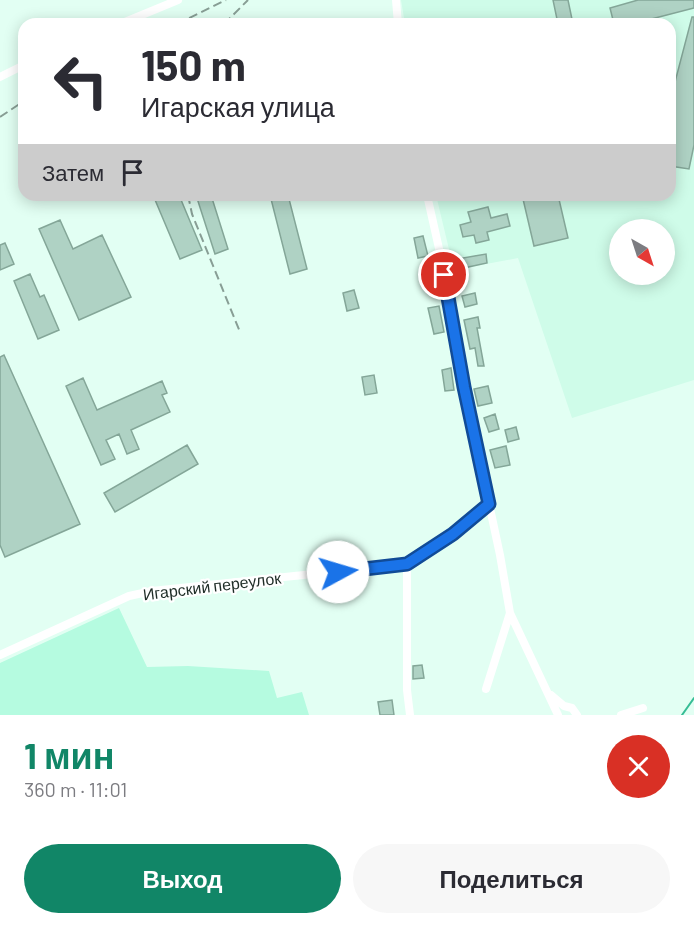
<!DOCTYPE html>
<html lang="ru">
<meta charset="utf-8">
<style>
:root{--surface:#fff;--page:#f7f7f7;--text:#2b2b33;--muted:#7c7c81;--accent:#118667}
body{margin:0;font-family:Barlow,sans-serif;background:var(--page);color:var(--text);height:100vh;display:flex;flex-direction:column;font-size:22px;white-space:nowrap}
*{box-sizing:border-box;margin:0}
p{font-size:20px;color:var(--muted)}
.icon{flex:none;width:33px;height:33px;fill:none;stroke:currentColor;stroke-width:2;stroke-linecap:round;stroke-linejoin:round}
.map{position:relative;height:715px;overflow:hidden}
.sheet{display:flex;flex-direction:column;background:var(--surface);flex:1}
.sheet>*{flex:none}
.top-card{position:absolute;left:18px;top:18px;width:658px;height:183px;border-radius:18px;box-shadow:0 3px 15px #0003;background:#fff;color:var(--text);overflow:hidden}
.needle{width:39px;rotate:141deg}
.buttons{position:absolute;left:609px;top:219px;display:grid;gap:12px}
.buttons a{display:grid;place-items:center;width:66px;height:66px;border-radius:50%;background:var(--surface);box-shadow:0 3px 15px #0003;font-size:30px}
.pin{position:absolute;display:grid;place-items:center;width:51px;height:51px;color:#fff;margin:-26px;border:3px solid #fff;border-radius:50%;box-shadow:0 2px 6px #0007}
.me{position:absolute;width:66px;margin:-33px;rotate:84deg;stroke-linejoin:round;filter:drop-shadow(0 0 4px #0008)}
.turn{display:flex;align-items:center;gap:21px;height:126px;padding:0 24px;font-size:27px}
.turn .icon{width:78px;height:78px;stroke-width:2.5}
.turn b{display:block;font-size:42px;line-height:51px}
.then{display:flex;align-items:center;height:57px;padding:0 24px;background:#0003;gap:12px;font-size:22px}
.round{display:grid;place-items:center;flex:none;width:63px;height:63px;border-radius:32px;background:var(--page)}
.overview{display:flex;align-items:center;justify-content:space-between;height:102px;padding:0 24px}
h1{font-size:36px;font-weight:700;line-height:45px;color:var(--accent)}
.cta{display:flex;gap:12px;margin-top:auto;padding:12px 24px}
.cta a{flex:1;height:69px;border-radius:36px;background:var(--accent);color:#fff;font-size:24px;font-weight:700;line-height:69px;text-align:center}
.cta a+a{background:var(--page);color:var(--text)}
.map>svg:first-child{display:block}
</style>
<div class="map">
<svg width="694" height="715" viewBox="0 0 694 715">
<rect width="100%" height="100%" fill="#e2fff3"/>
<path fill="#cffce9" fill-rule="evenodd" d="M 401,0 L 694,0 L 694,380 L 572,418 L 518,258 L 454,270 L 436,195 L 670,195 L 670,24 L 405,24 ZM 620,230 L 664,230 L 664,274 L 620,274 Z"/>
<path fill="#b5fbe0" d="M 119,608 L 147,667 L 188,666 L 269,671 L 277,698 L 302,692 L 309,715 L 0,715 L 0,663 Z"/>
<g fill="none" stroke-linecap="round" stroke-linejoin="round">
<path stroke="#36bd95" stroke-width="2" d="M 682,715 L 694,698"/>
</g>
<path fill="#afd2c4" stroke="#84a698" stroke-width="1.5" d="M 553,0 L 568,0 L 573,24 L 558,24 Z
M 638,0 L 694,0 L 694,8 L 632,24 L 614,24 L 610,8 Z
M 692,17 L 694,17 L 694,145 L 689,169 L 670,166 L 670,101 Z
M 153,195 L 179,195 L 202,250 L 180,259 Z
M 196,195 L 211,195 L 228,249 L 215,254 Z
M 270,195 L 288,195 L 307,269 L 290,274 Z
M 539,195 L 558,195 L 568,238 L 534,246 L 523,199 Z
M 488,207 L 491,218 L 507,214 L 510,226 L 487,232 L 489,240 L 476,243 L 474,235 L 463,237 L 460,225 L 471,222 L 468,212 Z
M 60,220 L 73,249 L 102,235 L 131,297 L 79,320 L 39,229 Z
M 423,236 L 428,256 L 418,258 L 414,238 Z
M 5,243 L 14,264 L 0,270 L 0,245 Z
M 486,254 L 487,263 L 459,269 L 457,259 Z
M 30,274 L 40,297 L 44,295 L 59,330 L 38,339 L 14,281 Z
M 354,290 L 359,308 L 347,311 L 343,293 Z
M 475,293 L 477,304 L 465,307 L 462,296 Z
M 439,306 L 444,332 L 434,334 L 428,308 Z
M 478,317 L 480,328 L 477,328 L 484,366 L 478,366 L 475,348 L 470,349 L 464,320 Z
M 4,355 L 80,524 L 5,557 L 0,545 L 0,357 Z
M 451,368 L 454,390 L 445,391 L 442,370 Z
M 374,375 L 377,393 L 365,395 L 362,377 Z
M 83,378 L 97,410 L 162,381 L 167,393 L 162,395 L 170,412 L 131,430 L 139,449 L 127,454 L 119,434 L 106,440 L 115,459 L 101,465 L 66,386 Z
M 488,386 L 492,403 L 478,406 L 474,389 Z
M 495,414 L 499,429 L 489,432 L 484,418 Z
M 516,427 L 519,439 L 508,442 L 505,430 Z
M 187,445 L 198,464 L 115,512 L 104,493 Z
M 506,446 L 510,465 L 495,468 L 490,450 Z
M 422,665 L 424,678 L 413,679 L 413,666 Z
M 392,700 L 394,715 L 380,715 L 378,702 Z"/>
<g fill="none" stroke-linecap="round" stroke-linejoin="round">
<path stroke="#fff" stroke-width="8" d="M 396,0 L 398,24
M 120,24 L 178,0
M 0,77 L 24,65
M 427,195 L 440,253 L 464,387 L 500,555 L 510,613 L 558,715
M 407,564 L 407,690 L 410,715
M 0,655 L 129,596 L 152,591 L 407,564 L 453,534 L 489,504
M 486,689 L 510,613
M 551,695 L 564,706 L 572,708 L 577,715
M 621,715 L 643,708"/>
<path stroke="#889e95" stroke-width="2" stroke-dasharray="9 4.5" stroke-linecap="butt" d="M 177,24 L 226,0
M 224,24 L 248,0
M 0,117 L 24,101
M 188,195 L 192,214 L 240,332"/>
</g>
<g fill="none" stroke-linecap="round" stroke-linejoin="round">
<defs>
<path id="route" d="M 338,572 L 407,564 L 453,534 L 489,504 L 464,387 L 444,275"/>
</defs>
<use href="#route" stroke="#114b97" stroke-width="15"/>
<use href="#route" stroke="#1a73e8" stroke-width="10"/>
</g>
<g text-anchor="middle" stroke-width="4.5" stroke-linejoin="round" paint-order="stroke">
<g font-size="16" fill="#1f2d27" stroke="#fff">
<text transform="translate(212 586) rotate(-7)" y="6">Игарский переулок</text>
</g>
</g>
</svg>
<div class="buttons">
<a><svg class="needle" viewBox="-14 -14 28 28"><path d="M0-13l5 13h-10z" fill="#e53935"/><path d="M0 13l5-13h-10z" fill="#7c7c81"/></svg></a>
</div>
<div class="pin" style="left:444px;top:275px;background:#d93025"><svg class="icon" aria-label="arrive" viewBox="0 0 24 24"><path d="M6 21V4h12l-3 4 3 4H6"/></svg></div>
<svg class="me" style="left:338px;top:572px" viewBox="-20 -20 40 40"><circle r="19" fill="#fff"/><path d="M0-13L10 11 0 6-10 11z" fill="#1a73e8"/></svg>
<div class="top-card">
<div class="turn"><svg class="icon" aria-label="left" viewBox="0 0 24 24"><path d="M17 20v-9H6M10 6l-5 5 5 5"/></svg><div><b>150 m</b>Игарская улица</div></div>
<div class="then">Затем<svg class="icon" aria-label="arrive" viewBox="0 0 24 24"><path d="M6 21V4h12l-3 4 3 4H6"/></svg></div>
</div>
</div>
<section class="sheet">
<div class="overview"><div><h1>1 мин</h1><p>360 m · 11:01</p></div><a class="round" style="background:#d93025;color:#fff"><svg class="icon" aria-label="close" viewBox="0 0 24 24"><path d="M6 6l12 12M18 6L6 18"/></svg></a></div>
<div class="cta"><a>Выход</a><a>Поделиться</a></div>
</section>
